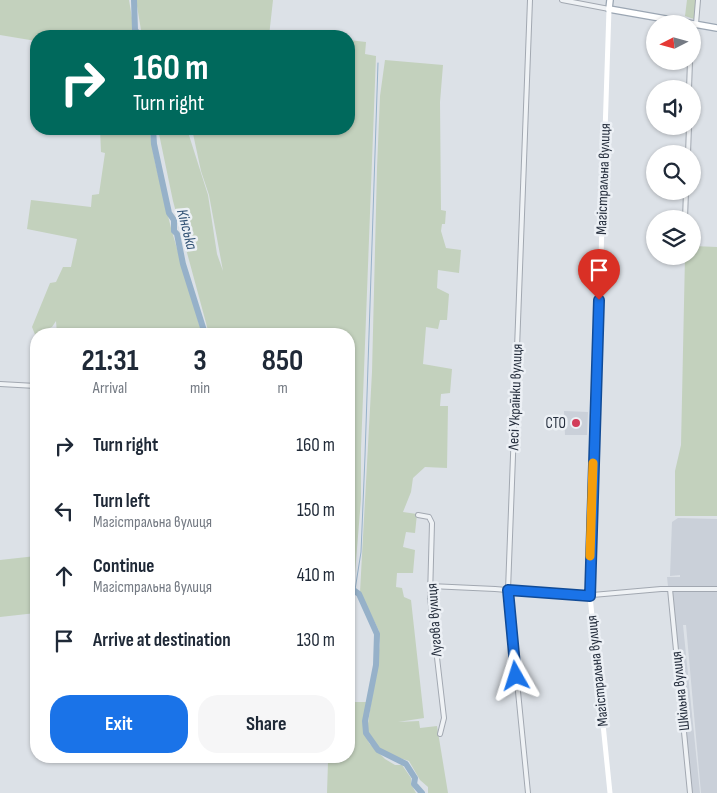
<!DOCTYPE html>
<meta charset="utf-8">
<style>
:root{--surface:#fff;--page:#f6f6f7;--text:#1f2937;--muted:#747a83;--accent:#1a73e8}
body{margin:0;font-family:"Sofia Sans Condensed",sans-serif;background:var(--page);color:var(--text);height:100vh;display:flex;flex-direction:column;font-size:19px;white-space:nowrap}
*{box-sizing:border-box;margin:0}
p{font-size:16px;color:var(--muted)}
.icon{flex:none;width:28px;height:28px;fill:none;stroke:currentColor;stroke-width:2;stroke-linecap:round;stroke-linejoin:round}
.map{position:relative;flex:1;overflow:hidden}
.drawer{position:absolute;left:30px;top:328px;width:325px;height:435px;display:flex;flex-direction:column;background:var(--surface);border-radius:20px;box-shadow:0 1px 4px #0004}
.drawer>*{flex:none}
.banner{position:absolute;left:30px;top:30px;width:325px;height:105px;border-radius:20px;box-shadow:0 1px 4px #0004;background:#00695c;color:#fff;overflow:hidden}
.needle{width:32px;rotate:264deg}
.buttons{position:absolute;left:646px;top:15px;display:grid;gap:10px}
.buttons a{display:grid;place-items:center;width:55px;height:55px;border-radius:50%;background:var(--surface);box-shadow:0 1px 4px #0004;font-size:25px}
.pin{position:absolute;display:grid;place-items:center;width:42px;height:42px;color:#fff;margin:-51px -21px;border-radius:50% 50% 50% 0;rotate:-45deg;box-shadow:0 0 5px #0007}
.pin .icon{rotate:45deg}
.me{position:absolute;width:55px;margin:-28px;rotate:354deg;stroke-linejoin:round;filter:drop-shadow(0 0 4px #0008)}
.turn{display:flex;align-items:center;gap:18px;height:105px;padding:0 20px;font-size:22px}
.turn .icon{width:65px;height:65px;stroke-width:2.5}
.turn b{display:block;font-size:35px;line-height:42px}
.eta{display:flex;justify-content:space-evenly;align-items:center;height:85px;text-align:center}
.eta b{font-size:30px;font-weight:700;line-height:35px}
.action{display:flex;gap:10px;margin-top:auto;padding:10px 20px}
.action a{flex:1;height:58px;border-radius:20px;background:var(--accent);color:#fff;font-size:20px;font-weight:700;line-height:58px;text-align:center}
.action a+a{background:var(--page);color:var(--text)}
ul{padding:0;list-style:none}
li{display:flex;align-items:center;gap:15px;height:65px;padding:0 20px}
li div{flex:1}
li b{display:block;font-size:19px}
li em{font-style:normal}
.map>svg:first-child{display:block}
</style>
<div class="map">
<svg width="717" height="793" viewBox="0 0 717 793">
<rect width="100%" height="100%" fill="#dce1e7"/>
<path fill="#cad0d9" d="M 564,411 L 588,412 L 587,435 L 565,435 Z
M 678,518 L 717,519 L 717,793 L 701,793 L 686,625 L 683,625 L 700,793 L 690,793 L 667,577 L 680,577 L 680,575 L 670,576 L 672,522 Z"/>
<path fill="#c3d1bd" d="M 0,0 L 129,0 L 135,36 L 36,36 L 36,41 L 0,35 Z
M 136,0 L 273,0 L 269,36 L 142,36 Z
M 687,0 L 697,0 L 694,19 L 685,16 Z
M 349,40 L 366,42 L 365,54 L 376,56 L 361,449 L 361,499 L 354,586 L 349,583 L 349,334 L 209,334 L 173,201 L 158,129 L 187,129 L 208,195 L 217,254 L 223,271 L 209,195 L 201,171 L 192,129 L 349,129 Z
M 385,60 L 443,65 L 440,102 L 441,210 L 446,211 L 445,224 L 442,224 L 441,231 L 446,248 L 461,250 L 459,273 L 438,270 L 437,288 L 449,294 L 447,320 L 440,320 L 438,329 L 426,327 L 423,364 L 452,369 L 450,393 L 441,394 L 440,406 L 448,406 L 447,468 L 425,467 L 413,478 L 411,492 L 403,512 L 417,514 L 415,533 L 406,532 L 403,547 L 415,550 L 413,573 L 397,573 L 396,587 L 402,588 L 404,597 L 411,600 L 424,718 L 398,722 L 419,721 L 420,728 L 437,726 L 448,793 L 428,793 L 428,787 L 420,780 L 409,761 L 387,754 L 378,747 L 367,730 L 380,644 L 379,631 L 360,592 L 372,372 L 377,168 L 380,96 Z
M 100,129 L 149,129 L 155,162 L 171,228 L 202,334 L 57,334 L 56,321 L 52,327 L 45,330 L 43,334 L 36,334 L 36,337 L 32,327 L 50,283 L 56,282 L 63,267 L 71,267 L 77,239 L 27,229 L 31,200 L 91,207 L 92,195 L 99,194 L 105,153 L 101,152 Z
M 693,246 L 717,247 L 717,516 L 675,516 L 675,471 L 681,445 L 685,256 L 692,256 Z
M 36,556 L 36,613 L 0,617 L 0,560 Z
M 349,702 L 366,702 L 364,728 L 369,743 L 385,759 L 395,765 L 402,765 L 411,778 L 411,784 L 416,793 L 327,793 L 328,762 L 310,763 L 311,756 L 349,756 Z"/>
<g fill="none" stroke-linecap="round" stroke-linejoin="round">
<path stroke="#96b1c9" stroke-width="1" d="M 355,590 L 361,552 L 365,456 L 378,63"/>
<path stroke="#96b1c9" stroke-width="6" d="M 134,0 L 135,30 L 140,36
M 153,129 L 154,144 L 169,213 L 174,220 L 174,231 L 177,234 L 183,264 L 205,334
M 349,587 L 359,594 L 377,634 L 376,665 L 365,721 L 366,733 L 378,750 L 406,764 L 415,778 L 414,784 L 422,793"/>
<defs>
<path id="street" d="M 562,0 L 609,9
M 696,24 L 698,0
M 689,89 L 690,61
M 688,154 L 689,126
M 685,219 L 686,191
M 0,384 L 36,386
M 418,515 L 429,517 L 432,523 L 430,597 L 444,718 L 440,734
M 430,586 L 495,589 L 581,596 L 661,589 L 717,589
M 670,589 L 690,793
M 528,793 L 508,590 L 530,0"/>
<path id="primary" d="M 610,0 L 609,9 L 717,28"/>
</defs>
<use href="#street" stroke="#a2a8b1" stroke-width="6"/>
<use href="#primary" stroke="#9ba6b3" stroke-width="8"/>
<use href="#street" stroke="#eff2f5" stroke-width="4"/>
<path stroke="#fff" stroke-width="5" d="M 609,9 L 590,596 L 610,793"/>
<use href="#primary" stroke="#fff" stroke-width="5.5"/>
</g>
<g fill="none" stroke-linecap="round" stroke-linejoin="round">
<defs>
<path id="route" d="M 516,676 L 508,590 L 590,596 L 599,300"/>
</defs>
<use href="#route" stroke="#114b97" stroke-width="12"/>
<use href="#route" stroke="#1a73e8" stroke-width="9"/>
<path stroke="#f59e0b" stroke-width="9" d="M 590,556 L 593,463"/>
</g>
<circle fill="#d23c59" stroke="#ecf0f5" stroke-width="2" cx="576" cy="423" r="5"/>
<g text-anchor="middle" stroke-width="5" stroke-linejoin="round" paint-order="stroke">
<g font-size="15" fill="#262f3e" stroke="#ecf0f5">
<text transform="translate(603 179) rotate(-88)" y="5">Магістральна вулиця</text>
<text transform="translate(515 397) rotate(-88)" y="5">Лесі Українки вулиця</text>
<text transform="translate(434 620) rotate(-94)" y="5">Лугова вулиця</text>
<text transform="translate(597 671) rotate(-96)" y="5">Магістральна вулиця</text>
<text transform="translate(680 691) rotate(-96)" y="5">Шкільна вулиця</text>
</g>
<g font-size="15" fill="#262f3e" stroke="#ecf0f5" text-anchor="end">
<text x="566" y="428">СТО</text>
</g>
<g font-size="16" font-style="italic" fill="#2f5073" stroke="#ecf0f5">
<text transform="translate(188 229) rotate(75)" y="6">Кінська</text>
</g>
</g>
</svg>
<div class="buttons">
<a><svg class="needle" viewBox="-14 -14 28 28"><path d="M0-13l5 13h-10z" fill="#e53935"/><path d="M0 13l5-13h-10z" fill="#747a83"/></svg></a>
<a><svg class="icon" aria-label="sound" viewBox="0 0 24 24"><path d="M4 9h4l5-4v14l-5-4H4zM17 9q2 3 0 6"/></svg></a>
<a><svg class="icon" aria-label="search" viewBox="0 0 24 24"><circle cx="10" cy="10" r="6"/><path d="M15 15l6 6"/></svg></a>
<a><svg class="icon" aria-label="layers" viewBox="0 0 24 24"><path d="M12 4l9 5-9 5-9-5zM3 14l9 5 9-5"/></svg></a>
</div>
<div class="pin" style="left:599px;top:300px;background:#d93025"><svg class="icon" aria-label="arrive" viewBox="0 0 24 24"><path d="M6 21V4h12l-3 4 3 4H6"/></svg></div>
<svg class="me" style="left:516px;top:676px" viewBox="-20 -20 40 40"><path d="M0-17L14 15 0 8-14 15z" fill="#1a73e8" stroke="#fff" stroke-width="4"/></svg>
<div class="banner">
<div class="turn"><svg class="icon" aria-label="right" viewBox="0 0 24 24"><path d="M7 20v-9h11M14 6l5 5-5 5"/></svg><div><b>160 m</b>Turn right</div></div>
</div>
<section class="drawer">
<div class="eta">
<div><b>21:31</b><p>Arrival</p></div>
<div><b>3</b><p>min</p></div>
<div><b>850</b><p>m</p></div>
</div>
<ul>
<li><svg class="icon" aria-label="right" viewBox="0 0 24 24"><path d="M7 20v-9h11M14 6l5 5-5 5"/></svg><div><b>Turn right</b></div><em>160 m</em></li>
<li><svg class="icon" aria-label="left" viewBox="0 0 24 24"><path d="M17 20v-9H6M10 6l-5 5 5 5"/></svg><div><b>Turn left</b><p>Магістральна вулиця</p></div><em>150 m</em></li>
<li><svg class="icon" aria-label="ahead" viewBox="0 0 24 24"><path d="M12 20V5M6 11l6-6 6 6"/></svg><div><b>Continue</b><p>Магістральна вулиця</p></div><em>410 m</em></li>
<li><svg class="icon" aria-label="arrive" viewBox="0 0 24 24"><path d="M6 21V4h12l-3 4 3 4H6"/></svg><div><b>Arrive at destination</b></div><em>130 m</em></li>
</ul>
<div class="action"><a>Exit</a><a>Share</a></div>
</section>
</div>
